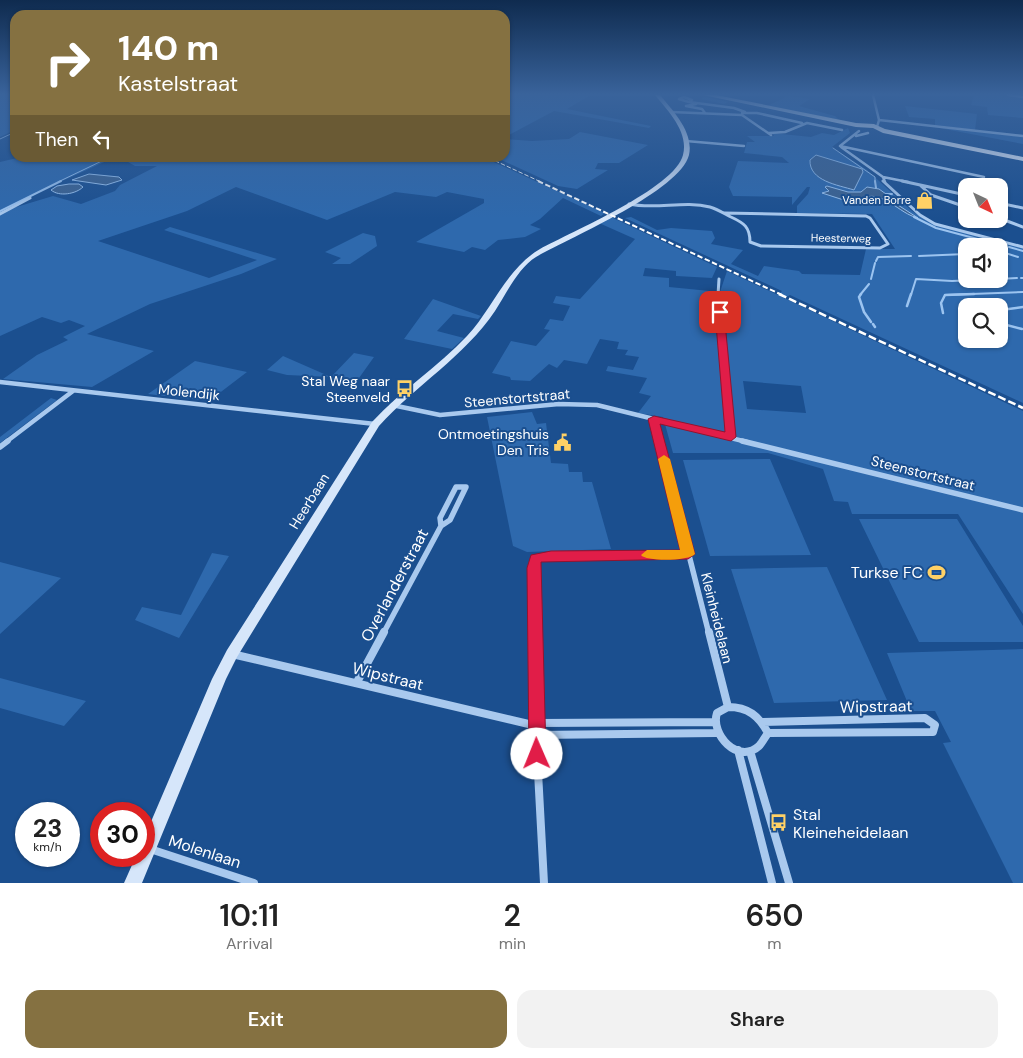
<!DOCTYPE html>
<style>
:root{--surface:#fff;--page:#f2f2f2;--text:#222;--muted:#767676;--accent:#857141}
body{margin:0;font-family:"DM Sans",sans-serif;background:var(--page);color:var(--text);height:100vh;display:flex;flex-direction:column;font-size:19px;white-space:nowrap}
*{box-sizing:border-box;margin:0}
p{font-size:16px;color:var(--muted)}
.icon{flex:none;width:28px;height:28px;fill:none;stroke:currentColor;stroke-width:2;stroke-linecap:round;stroke-linejoin:round}
.map{position:relative;height:883px;overflow:hidden}
.drawer{display:flex;flex-direction:column;background:var(--surface);flex:1}
.drawer>*{flex:none}
.guide{position:absolute;left:10px;top:10px;width:500px;height:152px;border-radius:15px;box-shadow:0 1px 4px #0004;background:#857141;color:#fff;overflow:hidden}
.needle{width:32px;rotate:137deg}
.tools{position:absolute;left:958px;top:178px;display:grid;gap:10px}
.tools a{display:grid;place-items:center;width:50px;height:50px;border-radius:10px;background:var(--surface);box-shadow:0 1px 4px #0004;font-size:25px}
.speed{position:absolute;left:15px;top:802px;display:flex;gap:10px;font-size:25px;font-weight:700;text-align:center}
.speed>*{display:grid;place-content:center;width:65px;height:65px;border-radius:50%;background:var(--surface);box-shadow:0 1px 4px #0004;line-height:1}
.speed small{font-size:12px;font-weight:400}
.speed .limit{border:8px solid #d22;background:#fff;color:#111}
.pin{position:absolute;display:grid;place-items:center;width:42px;height:42px;color:#fff;margin:-21px;border-radius:10px;box-shadow:0 2px 8px #0006}
.me{position:absolute;width:55px;margin:-28px;rotate:359deg;stroke-linejoin:round;filter:drop-shadow(0 0 4px #0008)}
.turn{display:flex;align-items:center;gap:18px;height:105px;padding:0 25px;font-size:22px}
.turn .icon{width:65px;height:65px;stroke-width:2.5}
.turn b{display:block;font-size:35px;line-height:42px}
.then{display:flex;align-items:center;height:48px;padding:0 25px;background:#0003;gap:10px;font-size:19px}
.eta{display:flex;justify-content:space-evenly;align-items:center;height:85px;text-align:center}
.eta b{font-size:30px;font-weight:600;line-height:35px}
.action{display:flex;gap:10px;margin-top:auto;padding:10px 25px}
.action a{flex:1;height:58px;border-radius:15px;background:var(--accent);color:#fff;font-size:20px;font-weight:600;line-height:58px;text-align:center}
.action a+a{background:var(--page);color:var(--text)}
.map>svg:first-child{display:block}
</style>
<div class="map">
<svg width="1023" height="883" viewBox="0 0 1023 883">
<rect width="100%" height="100%" fill="#1b4f8f"/>
<path fill="#2e69ad" fill-rule="evenodd" d="M 0,95 L 15,95 L 15,130 L 0,137 Z
M 505,95 L 589,96 L 567,109 L 651,126 L 649,128 L 554,111 L 505,137 Z
M 782,95 L 810,99 L 799,106 L 835,116 L 839,120 L 767,106 L 786,97 Z
M 974,95 L 1023,97 L 1023,118 L 988,115 L 987,107 L 971,105 Z
M 705,97 L 836,124 L 728,102 L 724,104 L 701,99 Z
M 905,106 L 977,114 L 975,130 L 935,125 L 935,119 L 909,117 Z
M 929,126 L 1023,137 L 1023,144 Z
M 848,128 L 850,133 L 832,147 L 867,170 L 912,211 L 929,222 L 1023,248 L 1023,403 L 790,295 L 784,298 L 1023,411 L 1023,614 L 958,514 L 852,514 L 848,502 L 834,501 L 823,469 L 768,453 L 673,453 L 663,417 L 638,413 L 651,396 L 639,393 L 647,378 L 606,371 L 608,366 L 633,370 L 639,357 L 625,355 L 628,350 L 617,349 L 619,342 L 600,339 L 587,364 L 564,360 L 557,368 L 549,364 L 530,381 L 511,380 L 510,377 L 492,373 L 511,341 L 536,346 L 550,330 L 544,329 L 550,319 L 563,321 L 570,306 L 553,303 L 556,296 L 580,299 L 635,239 L 599,223 L 611,217 L 717,267 L 712,278 L 676,276 L 676,271 L 645,268 L 643,276 L 669,278 L 669,287 L 720,292 L 727,271 L 778,295 L 782,291 L 625,218 L 631,217 L 657,230 L 671,228 L 712,231 L 715,238 L 711,244 L 743,250 L 731,264 L 758,276 L 764,266 L 799,271 L 802,274 L 860,275 L 866,249 L 895,249 L 872,214 L 797,213 L 797,206 L 808,194 L 810,187 L 807,187 L 792,205 L 792,197 L 733,196 L 729,187 L 738,161 L 789,163 L 782,157 L 744,153 L 747,142 L 755,142 L 747,136 L 774,136 L 772,133 L 811,137 L 822,133 L 834,135 ZM 816,155 L 862,169 L 863,172 L 837,185 L 822,179 ZM 966,246 L 999,246 L 999,279 L 966,279 ZM 966,306 L 999,306 L 999,339 L 966,339 ZM 743,381 L 801,386 L 806,413 L 747,409 Z
M 580,132 L 648,145 L 619,163 L 598,163 L 595,169 L 608,170 L 577,189 L 558,186 L 497,158 L 505,158 L 505,139 L 532,141 L 569,139 Z
M 17,158 L 113,158 L 49,187 L 11,208 L 13,208 L 53,196 L 81,204 L 115,191 L 120,185 L 157,166 L 135,166 L 121,158 L 485,158 L 605,213 L 601,216 L 563,198 L 540,219 L 530,225 L 541,229 L 525,237 L 498,240 L 485,250 L 472,247 L 464,252 L 416,242 L 484,203 L 484,199 L 447,192 L 436,197 L 395,192 L 327,220 L 236,187 L 187,211 L 98,241 L 209,278 L 257,260 L 164,230 L 170,227 L 277,259 L 241,274 L 150,304 L 87,334 L 154,351 L 92,387 L 3,379 L 37,355 L 68,340 L 63,337 L 85,326 L 69,320 L 61,323 L 42,317 L 0,336 L 0,162 Z
M 363,233 L 375,236 L 377,246 L 350,264 L 332,264 L 341,258 L 325,252 Z
M 433,299 L 481,316 L 478,319 L 453,314 L 437,331 L 464,338 L 452,349 L 404,339 Z
M 354,353 L 374,357 L 354,385 L 331,377 L 287,375 L 267,370 L 283,356 L 331,377 Z
M 195,361 L 247,372 L 209,401 L 148,394 Z
M 51,398 L 57,400 L 0,443 L 0,437 Z
M 532,412 L 537,424 L 546,423 L 551,463 L 568,464 L 569,472 L 582,472 L 583,482 L 592,482 L 611,549 L 527,552 L 513,546 L 487,417 Z
M 770,459 L 811,555 L 710,556 L 683,460 Z
M 859,519 L 957,519 L 1023,626 L 1023,642 L 919,642 Z
M 212,553 L 229,556 L 179,638 L 135,620 L 142,607 L 181,615 Z
M 0,562 L 61,578 L 0,634 Z
M 827,567 L 887,700 L 774,703 L 731,569 Z
M 1023,649 L 1023,883 L 1013,883 L 943,743 L 951,742 L 935,711 L 911,711 L 887,653 Z
M 0,678 L 86,701 L 64,726 L 0,708 Z"/>
<path fill="#3c6290" stroke="#9cc4f0" d="M 816,155 L 862,169 L 863,172 L 854,190 C 838,185 809,181 810,160 Z
M 89,174 L 119,177 L 122,180 L 106,185 L 72,180 Z
M 69,184 L 79,184 L 83,187 C 76,194 59,197 51,190 L 57,186 Z
M 827,186 L 848,192 L 861,192 L 867,187 L 879,189 L 886,194 L 884,196 L 918,218 C 899,214 882,188 861,199 L 862,203 L 856,204 L 822,193 L 829,191 L 825,187 Z"/>
<g fill="none" stroke-linecap="round" stroke-linejoin="round">
<path stroke="#9cc4f0" stroke-width="1" d="M 0,139 L 15,132
M 833,148 L 875,177 L 875,182
M 58,182 L 108,158"/>
<path stroke="#9cc4f0" stroke-width="2" d="M 875,181 L 876,188
M 886,194 L 892,194
M 0,211 L 61,181
M 914,217 L 936,228 L 1000,245
M 1009,247 L 1023,251
M 999,251 L 1018,257
M 919,256 L 966,254
M 876,261 L 878,257 L 911,256
M 1021,278 L 1023,278
M 871,279 L 875,263
M 999,279 L 1017,278
M 860,295 L 869,284
M 911,295 L 916,279 L 952,281 L 996,279
M 945,295 L 1023,292"/>
<path stroke="#9cc4f0" stroke-width="2.5" d="M 861,294 L 859,297 L 864,312 L 871,322
M 907,306 L 911,294
M 1001,310 L 1023,307
M 943,313 L 941,303 L 945,295 L 974,294
M 999,323 L 1022,329
M 873,324 L 875,327"/>
<path stroke="#a9c9ee" stroke-width="2.5" d="M 873,95 L 879,120 L 877,127
M 1008,95 L 1023,97
M 684,97 L 692,100 L 689,102 L 679,99 Z
M 689,102 L 734,108 L 745,112
M 696,104 L 686,106 L 702,109 L 705,113
M 672,112 L 742,115 L 771,135
M 742,113 L 757,113 L 802,123
M 879,120 L 1023,136
M 769,133 L 785,132 L 807,123 L 842,130
M 856,136 L 868,133
M 686,141 L 744,146
M 840,146 L 984,177
M 840,146 L 859,131
M 841,147 L 883,177 L 908,182
M 883,177 L 885,182"/>
<path stroke="#a9c9ee" stroke-width="3" d="M 883,181 L 920,215 L 935,224 L 1023,247
M 902,181 L 966,195
M 921,186 L 931,195 L 966,207
M 999,203 L 1023,208
M 629,204 C 656,210 684,200 710,207 C 717,209 725,214 731,217 C 744,223 750,227 750,242 L 761,246 L 880,248 L 888,244 L 870,218 L 866,216 L 724,213
M 0,214 L 30,198
M 999,218 L 1023,227
M 718,295 L 719,279"/>
<path stroke="#a9c9ee" stroke-width="4.5" d="M 718,294 L 731,437
M 0,382 L 375,424
M 392,405 L 440,415 L 559,404 L 597,405 L 747,442
M 654,419 L 660,442
M 6,442 L 73,391"/>
<path stroke="#a9c9ee" stroke-width="5.5" d="M 660,441 L 709,634
M 742,441 L 1023,510
M 0,447 L 8,441
M 456,487 L 466,487 L 450,520 L 441,526 L 440,518 Z
M 383,634 L 441,526
M 535,634 L 533,568 L 535,558 L 551,555 L 688,554"/>
<path stroke="#a9c9ee" stroke-width="8" d="M 535,632 L 538,723 L 536,735 L 544,883
M 709,632 L 728,707
M 232,654 L 537,726
M 357,682 L 384,632
M 728,707 C 748,707 759,716 768,733 C 765,737 762,743 759,746 C 738,765 710,734 717,713 Z
M 763,722 L 925,718 L 935,725 L 933,732 L 768,733
M 538,723 L 714,722
M 536,735 L 716,733
M 738,750 L 772,883
M 750,751 L 789,883
M 150,849 L 254,883"/>
<path fill="#d6e6fa" fill-rule="evenodd" d="M 655,95 L 660,95 C 673,111 694,132 689,155 C 680,191 569,238 536,257 C 518,268 506,294 495,311 C 464,357 416,385 379,426 L 237,657 L 226,679 L 142,883 L 124,883 L 136,856 L 144,856 L 144,838 L 212,679 L 227,650 L 372,422 C 401,390 438,367 467,336 C 493,308 506,269 540,249 C 571,232 675,188 683,155 C 689,132 668,111 655,95 Z"/>
<path fill="#f0f6ff" fill-rule="evenodd" d="M 703,95 L 716,95 L 856,123 L 874,124 L 885,129 L 1023,157 L 1023,161 L 883,133 L 873,128 L 856,127 Z"/>
<path stroke="#fff" stroke-width="1" stroke-dasharray="4.5 2" stroke-linecap="butt" d="M 489,158 L 541,182"/>
<path stroke="#fff" stroke-width="2" stroke-dasharray="5.5 2.5" stroke-linecap="butt" d="M 538,181 L 782,295"/>
<path stroke="#fff" stroke-width="2.5" stroke-dasharray="8 3" stroke-linecap="butt" d="M 779,294 L 1023,408"/>
</g>
<linearGradient id="sky" x2="0" y2="1"><stop stop-color="#0f2b4f"/><stop offset="0.43" stop-color="#39639b"/><stop offset="1" stop-color="#39639b" stop-opacity="0"/></linearGradient>
<rect width="1023" height="219" fill="url(#sky)"/>
<path fill="#e11d48" stroke="#92132f" d="M 720,309 L 724,312 L 736,437 L 731,441 L 660,424 L 695,554 L 688,559 L 541,562 L 546,754 L 543,759 L 537,761 L 531,759 L 529,754 L 527,568 L 531,555 L 551,551 L 680,550 L 648,419 L 654,416 L 725,432 L 715,312 Z"/>
<path fill="#f59e0b" d="M 664,455 L 670,459 L 695,554 C 690,561 646,562 641,555 L 647,550 L 680,550 L 658,459 Z"/>
<defs>
<symbol id="shop-bare" viewBox="-9 -9 18 18"><path d="M-5-2.5h2.3a2.7 3.5 0 0 1 5.4 0H5L5.5 6h-11ZM-1.5-2.5h3a1.5 2.3 0 0 0-3 0Z" fill="#ffd166" stroke="#1b4f8f" stroke-width="2.5" paint-order="stroke"/></symbol>
<symbol id="bus-bare" viewBox="-9 -9 18 18"><path d="M-5-6H5V4H4V6H2V4H-2V6H-4V4H-5ZM-3.5-4V0h7V-4ZM-3.5 1.2v1.5H-2V1.2ZM2 1.2v1.5H3.5V1.2Z" fill="#ffd166" stroke="#1b4f8f" stroke-width="2.5" paint-order="stroke"/></symbol>
<symbol id="civic-bare" viewBox="-9 -9 18 18"><path d="M-.6-6.5H3V-4.5H.6V-3L4-1V1h2V6H-6V1h2V-1L-.6-3ZM-1.2 2.5V6h2.4V2.5Z" fill="#ffd166" stroke="#1b4f8f" stroke-width="2.5" paint-order="stroke"/></symbol>
<symbol id="stadium-bare" viewBox="-9 -9 18 18"><path d="M0-5a6.5 5 0 1 0 0 10a6.5 5 0 1 0 0-10ZM-3.5-1.8h7v3.6h-7Z" fill="#ffd166" stroke="#1b4f8f" stroke-width="2.5" paint-order="stroke"/></symbol>
</defs>
<g fill-rule="evenodd">
<use href="#shop-bare" x="912" y="188" width="25" height="25"/>
<use href="#bus-bare" x="392" y="376" width="25" height="25"/>
<use href="#civic-bare" x="550" y="430" width="25" height="25"/>
<use href="#stadium-bare" x="924" y="560" width="25" height="25"/>
<use href="#bus-bare" x="766" y="810" width="25" height="25"/>
</g>
<g text-anchor="middle" stroke-width="4" stroke-linejoin="round" paint-order="stroke">
<g font-size="11" fill="#fff" stroke="#1b4f8f" text-anchor="end">
<text x="911" y="204">Vanden Borre</text>
</g>
<g font-size="11" fill="#fff" stroke="#1b4f8f">
<text transform="translate(841 238) rotate(1)" y="4">Heesterweg</text>
</g>
<g font-size="14" fill="#fff" stroke="#1b4f8f" text-anchor="end">
<text x="390" y="386">Stal Weg naar<tspan x="390" dy="16">Steenveld</tspan></text>
<text x="549" y="439">Ontmoetingshuis<tspan x="549" dy="16">Den Tris</tspan></text>
</g>
<g font-size="14" fill="#fff" stroke="#1b4f8f">
<text transform="translate(189 392) rotate(6)" y="5">Molendijk</text>
<text transform="translate(517 398) rotate(-5)" y="5">Steenstortstraat</text>
<text transform="translate(923 473) rotate(14)" y="5">Steenstortstraat</text>
<text transform="translate(309 501) rotate(-58)" y="5">Heerbaan</text>
<text transform="translate(717 618) rotate(76)" y="5">Kleinheidelaan</text>
</g>
<g font-size="16" fill="#fff" stroke="#1b4f8f" text-anchor="end">
<text x="923" y="578">Turkse FC</text>
<text x="793" y="820" text-anchor="start">Stal<tspan x="793" dy="18">Kleineheidelaan</tspan></text>
</g>
<g font-size="16" fill="#fff" stroke="#1b4f8f">
<text transform="translate(394 585) rotate(-62)" y="6">Overlanderstraat</text>
<text transform="translate(388 676) rotate(14)" y="6">Wipstraat</text>
<text transform="translate(876 706) rotate(-1)" y="6">Wipstraat</text>
<text transform="translate(205 851) rotate(18)" y="6">Molenlaan</text>
</g>
</g>
</svg>
<div class="tools">
<a><svg class="needle" viewBox="-14 -14 28 28"><path d="M0-13l5 13h-10z" fill="#e53935"/><path d="M0 13l5-13h-10z" fill="#767676"/></svg></a>
<a><svg class="icon" aria-label="sound" viewBox="0 0 24 24"><path d="M4 9h4l5-4v14l-5-4H4zM17 9q2 3 0 6"/></svg></a>
<a><svg class="icon" aria-label="search" viewBox="0 0 24 24"><circle cx="10" cy="10" r="6"/><path d="M15 15l6 6"/></svg></a>
</div>
<div class="speed"><div>23<small>km/h</small></div><div class="limit">30</div></div>
<div class="pin" style="left:720px;top:312px;background:#d93025"><svg class="icon" aria-label="arrive" viewBox="0 0 24 24"><path d="M6 21V4h12l-3 4 3 4H6"/></svg></div>
<svg class="me" style="left:537px;top:754px" viewBox="-20 -20 40 40"><circle r="19" fill="#fff"/><path d="M0-13L10 11 0 6-10 11z" fill="#e11d48"/></svg>
<div class="guide">
<div class="turn"><svg class="icon" aria-label="right" viewBox="0 0 24 24"><path d="M7 20v-9h11M14 6l5 5-5 5"/></svg><div><b>140 m</b>Kastelstraat</div></div>
<div class="then">Then<svg class="icon" aria-label="left" viewBox="0 0 24 24"><path d="M17 20v-9H6M10 6l-5 5 5 5"/></svg></div>
</div>
</div>
<section class="drawer">
<div class="eta">
<div><b>10:11</b><p>Arrival</p></div>
<div><b>2</b><p>min</p></div>
<div><b>650</b><p>m</p></div>
</div>
<div class="action"><a>Exit</a><a>Share</a></div>
</section>
